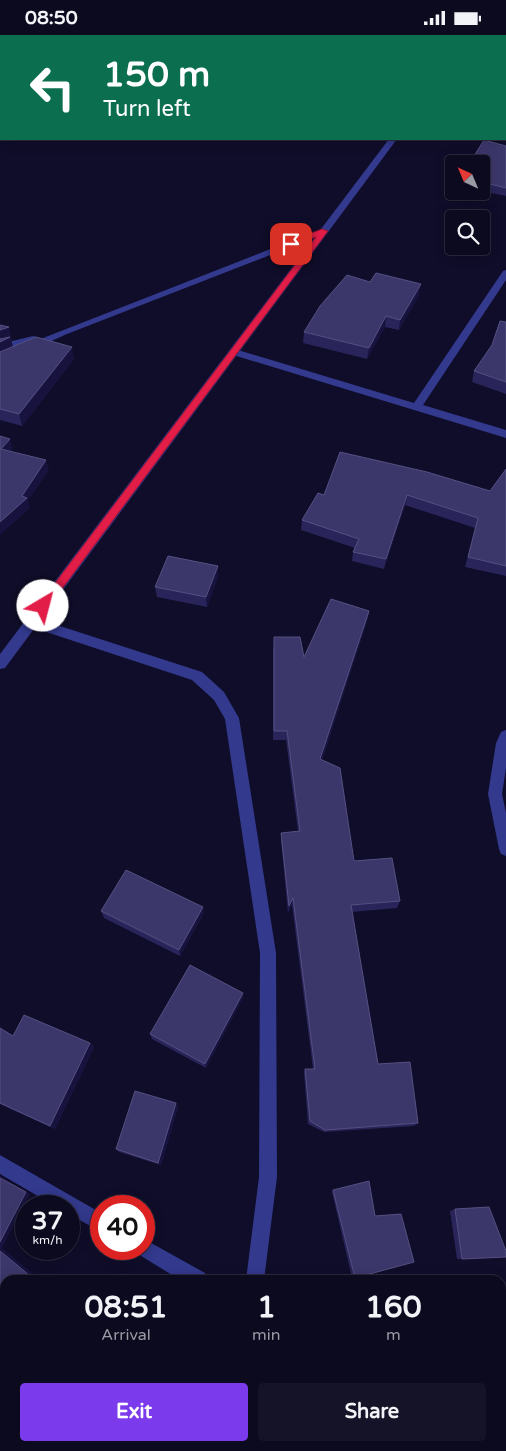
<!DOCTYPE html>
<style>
:root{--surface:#0b0a1f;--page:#141328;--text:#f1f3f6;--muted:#9a9aa4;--line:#2b2b3d;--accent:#7c3aed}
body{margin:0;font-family:"Varela Round",sans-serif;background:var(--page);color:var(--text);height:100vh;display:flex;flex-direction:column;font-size:19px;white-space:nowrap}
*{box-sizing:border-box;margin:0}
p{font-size:16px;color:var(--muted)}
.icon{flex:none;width:28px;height:28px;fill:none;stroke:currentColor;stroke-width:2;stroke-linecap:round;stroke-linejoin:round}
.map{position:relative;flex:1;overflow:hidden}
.side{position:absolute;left:0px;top:1240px;width:506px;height:176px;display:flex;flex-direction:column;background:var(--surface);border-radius:15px 15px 0 0;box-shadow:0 2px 12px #0003,0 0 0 1px var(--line)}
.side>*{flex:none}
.banner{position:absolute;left:0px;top:0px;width:506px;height:105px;box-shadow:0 2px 12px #0003,0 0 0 1px var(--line);background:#0b6e4f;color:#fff;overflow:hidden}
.needle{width:32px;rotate:316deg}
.fabs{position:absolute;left:445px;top:120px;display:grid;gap:10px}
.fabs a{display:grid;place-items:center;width:45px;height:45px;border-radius:5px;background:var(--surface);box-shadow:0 2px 12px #0003,0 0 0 1px var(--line);font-size:25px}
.speed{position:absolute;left:15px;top:1160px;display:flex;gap:10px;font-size:25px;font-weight:700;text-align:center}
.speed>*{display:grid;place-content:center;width:65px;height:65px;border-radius:50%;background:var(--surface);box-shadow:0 2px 12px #0003,0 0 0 1px var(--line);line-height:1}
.speed small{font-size:12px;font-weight:400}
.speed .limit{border:8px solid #d22;background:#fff;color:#111}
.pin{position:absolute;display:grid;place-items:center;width:42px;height:42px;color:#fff;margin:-21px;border-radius:10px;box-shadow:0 2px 8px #0006}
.me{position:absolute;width:55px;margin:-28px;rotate:37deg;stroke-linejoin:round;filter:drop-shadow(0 0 4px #0008)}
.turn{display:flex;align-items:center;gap:18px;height:105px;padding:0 20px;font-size:22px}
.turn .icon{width:65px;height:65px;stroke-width:2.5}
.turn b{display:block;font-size:35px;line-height:42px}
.eta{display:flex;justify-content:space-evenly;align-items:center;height:85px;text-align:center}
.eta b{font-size:30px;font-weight:700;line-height:35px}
.action{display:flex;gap:10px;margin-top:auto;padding:10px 20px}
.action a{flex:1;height:58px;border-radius:5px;background:var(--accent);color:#fff;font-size:20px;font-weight:700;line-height:58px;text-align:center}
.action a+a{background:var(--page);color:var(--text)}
.status{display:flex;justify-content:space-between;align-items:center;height:35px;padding:0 25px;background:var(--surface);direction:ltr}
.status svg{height:14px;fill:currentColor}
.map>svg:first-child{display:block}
</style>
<div class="status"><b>08:50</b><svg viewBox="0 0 49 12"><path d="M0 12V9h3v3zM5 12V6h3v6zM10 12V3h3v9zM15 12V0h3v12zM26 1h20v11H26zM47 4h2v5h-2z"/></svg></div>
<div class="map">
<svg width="506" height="1416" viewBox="0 0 506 1416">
<rect width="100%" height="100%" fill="#0f0d29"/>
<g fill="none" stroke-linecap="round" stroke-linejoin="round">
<path fill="#33398d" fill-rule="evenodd" d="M 505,80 L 506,80 L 506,84 L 505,84 Z
M 324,193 L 327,194 L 327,198 L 67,299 L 0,329 L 0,322 L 31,308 L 0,315 L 0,309 L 33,301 L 37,302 L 38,305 Z
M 506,235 L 506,245 L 423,370 L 506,395 L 506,403 L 230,319 L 229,317 L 230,315 L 238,315 L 414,368 L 503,236 Z
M 32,582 L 202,637 L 224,657 L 239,683 L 276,918 L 277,1142 L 264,1245 L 246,1245 L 259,1142 L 260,918 L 225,684 L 214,665 L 192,645 L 28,591 L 26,587 L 28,583 Z
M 506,695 L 506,733 L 502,759 L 506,778 L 506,821 L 501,819 L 499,814 L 488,759 L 496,708 L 501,697 Z
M 0,1120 L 101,1178 L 101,1197 L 69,1179 L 69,1171 L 55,1171 L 0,1139 Z
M 144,1204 L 205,1238 L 207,1245 L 180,1245 L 138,1219 L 135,1214 L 144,1214 Z
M 213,1411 L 233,1411 L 232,1416 L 212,1416 Z"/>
<path fill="#33398d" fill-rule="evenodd" d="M 389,104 L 397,104 L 5,633 L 0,634 L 0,619 Z"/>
</g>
<path fill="#292459" d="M 506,111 L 506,161 L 481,156 L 481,129 Z
M 370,247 L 419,260 L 399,295 L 385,292 L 367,324 L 303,308 L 304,297 Z
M 506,287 L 506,359 L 472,347 L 474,336 L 492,310 Z
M 0,290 L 12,304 L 11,304 L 13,312 L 74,324 L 22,391 L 0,385 Z
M 506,434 L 506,541 L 465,532 L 475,493 L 405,470 L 384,534 L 352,526 L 353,517 L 355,513 L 301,495 L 302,485 L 324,460 L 490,456 Z
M 218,542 L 207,572 L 157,562 L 155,552 Z
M 369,576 L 367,586 L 322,725 L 354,826 L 400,866 L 397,873 L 352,877 L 378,1029 L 418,1088 L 414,1091 L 324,1097 L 308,1089 L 304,1038 L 305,1034 L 313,1034 L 292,870 L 288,878 L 281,805 L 281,798 L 298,796 L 286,705 L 273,705 L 273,612 L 304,622 Z
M 101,876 L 204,878 L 180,921 L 104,883 Z
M 243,963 L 206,1033 L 152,1004 L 150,999 Z
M 0,993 L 13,1001 L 90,1008 L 94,1012 L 55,1094 L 0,1069 Z
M 176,1068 L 178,1072 L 161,1130 L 119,1117 L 116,1114 Z
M 333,1155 L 355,1243 L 352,1243 L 332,1157 Z
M 455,1174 L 462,1224 L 457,1224 L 450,1176 Z"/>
<path fill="#17133e" d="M 421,249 L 419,260 L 399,295 L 400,285 Z
M 386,281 L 385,292 L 367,324 L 369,313 Z
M 9,292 L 13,314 L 0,320 L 0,295 Z
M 72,312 L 74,324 L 22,391 L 19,379 Z
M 10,404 L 13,414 L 4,424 L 1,414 Z
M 46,425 L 49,435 L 28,466 L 30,473 L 0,500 L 0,487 L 22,461 Z
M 407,460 L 405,470 L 384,534 L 386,524 Z
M 218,531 L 218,542 L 207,572 L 206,562 Z
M 369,576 L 367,586 L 319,733 L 320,724 Z
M 293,863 L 292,870 L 288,878 L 289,871 Z
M 203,872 L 204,878 L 180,921 L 179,915 Z
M 243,958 L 243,963 L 206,1033 L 205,1029 Z
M 90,1008 L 94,1012 L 55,1094 L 50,1091 Z
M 176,1068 L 178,1072 L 161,1130 L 158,1128 Z
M 0,1141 L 30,1159 L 2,1213 L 40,1245 L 35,1245 L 0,1216 Z"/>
<path fill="#3c376a" stroke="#545082" d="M 484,105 L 506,111 L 506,153 L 481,147 L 481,141 L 485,138 L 481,137 L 481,129 L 469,129 Z
M 376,238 L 421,249 L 400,285 L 386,281 L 369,313 L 304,297 L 320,271 L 347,240 L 370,247 Z
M 500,286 L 506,287 L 506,347 L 474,336 L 492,310 Z
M 0,290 L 9,292 L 0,295 Z
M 10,302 L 0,307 L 0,304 Z
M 36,302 L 72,312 L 19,379 L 0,374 L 0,317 Z
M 0,401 L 10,404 L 1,414 L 46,425 L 22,461 L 27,463 L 0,487 Z
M 340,417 L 427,437 L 490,456 L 506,434 L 506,531 L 468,522 L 478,483 L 407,460 L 386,524 L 353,517 L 359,504 L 302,485 L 318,458 L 324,460 Z
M 168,521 L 218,531 L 206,562 L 155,552 Z
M 331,564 L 369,576 L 320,724 L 340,733 L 354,826 L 392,823 L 400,866 L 351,870 L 378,1029 L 410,1027 L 418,1088 L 325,1095 L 310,1086 L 305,1034 L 315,1034 L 293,863 L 289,871 L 281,798 L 300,796 L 287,696 L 274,696 L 274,602 L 300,602 L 304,622 Z
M 126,835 L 203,872 L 179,915 L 101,876 Z
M 190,930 L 243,958 L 205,1029 L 150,999 Z
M 24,980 L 90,1008 L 50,1091 L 0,1068 L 0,993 L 13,1001 Z
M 135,1056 L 176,1068 L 158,1128 L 116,1114 Z
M 0,1143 L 26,1157 L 0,1207 Z
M 369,1146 L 375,1181 L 401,1179 L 414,1227 L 355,1243 L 333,1155 Z
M 489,1172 L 506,1216 L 506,1222 L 462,1224 L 455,1174 Z
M 0,1216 L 35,1245 L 5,1245 L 5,1359 L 0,1355 L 0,1257 L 1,1255 L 0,1254 Z
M 440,1411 L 473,1411 L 474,1416 L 449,1416 L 448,1414 L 441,1415 Z"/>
<path fill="#e11d48" stroke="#92132f" d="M 322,194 L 328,196 L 47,574 L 40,574 L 38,571 L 40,568 L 316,202 L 291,211 L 288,210 L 288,207 Z"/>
</svg>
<div class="fabs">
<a><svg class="needle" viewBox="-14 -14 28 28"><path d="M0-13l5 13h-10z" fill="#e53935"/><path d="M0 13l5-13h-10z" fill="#9a9aa4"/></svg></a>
<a><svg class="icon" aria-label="search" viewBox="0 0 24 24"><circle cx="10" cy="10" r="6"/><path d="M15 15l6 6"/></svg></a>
</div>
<div class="speed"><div>37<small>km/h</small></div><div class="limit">40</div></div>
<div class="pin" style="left:291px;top:209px;background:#d93025"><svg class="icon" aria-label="arrive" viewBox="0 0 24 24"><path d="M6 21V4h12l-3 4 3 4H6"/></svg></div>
<svg class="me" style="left:43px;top:571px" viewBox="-20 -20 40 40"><circle r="19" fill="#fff"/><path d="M0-13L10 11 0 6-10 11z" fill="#e11d48"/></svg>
<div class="banner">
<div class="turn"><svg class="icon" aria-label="left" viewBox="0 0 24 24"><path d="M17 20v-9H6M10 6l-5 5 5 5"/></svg><div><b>150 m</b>Turn left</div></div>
</div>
<section class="side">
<div class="eta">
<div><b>08:51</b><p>Arrival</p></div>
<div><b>1</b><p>min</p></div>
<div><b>160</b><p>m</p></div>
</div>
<div class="action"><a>Exit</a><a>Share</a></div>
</section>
</div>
